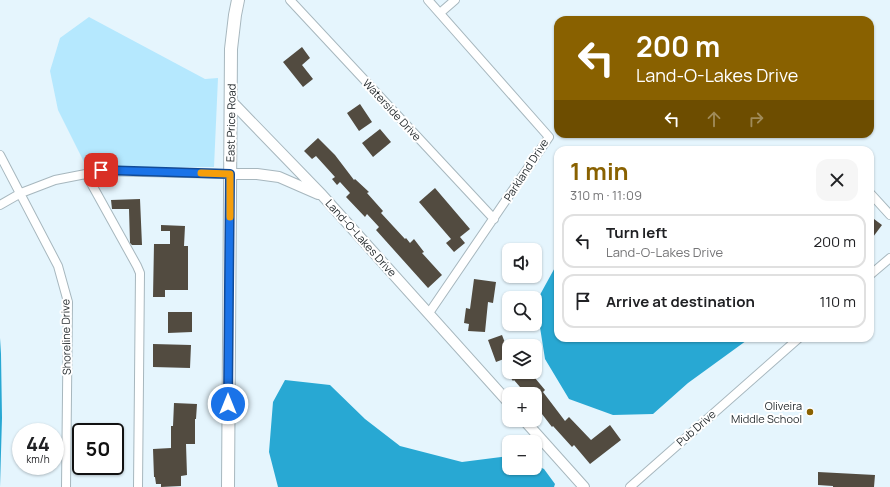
<!DOCTYPE html>
<meta charset="utf-8">
<style>
:root{--surface:#fff;--page:#f6f6f6;--text:#202124;--muted:#757577;--line:#e0e0e0;--accent:#896100}
body{margin:0;font-family:Manrope,sans-serif;background:var(--page);color:var(--text);height:100vh;display:flex;flex-direction:column;font-size:15px;white-space:nowrap}
*{box-sizing:border-box;margin:0}
p{font-size:13px;color:var(--muted)}
.icon{flex:none;width:22px;height:22px;fill:none;stroke:currentColor;stroke-width:2;stroke-linecap:round;stroke-linejoin:round}
.map{position:relative;flex:1;overflow:hidden}
.drawer{position:absolute;left:554px;top:146px;width:320px;height:196px;display:flex;flex-direction:column;background:var(--surface);border-radius:12px;box-shadow:0 1px 3px #0004}
.drawer>*{flex:none}
.guide{position:absolute;left:554px;top:16px;width:320px;height:122px;border-radius:12px;box-shadow:0 1px 3px #0004;background:#896100;color:#fff;overflow:hidden}
.buttons{position:absolute;left:502px;top:243px;display:grid;gap:8px}
.buttons a{display:grid;place-items:center;width:40px;height:40px;border-radius:8px;background:var(--surface);box-shadow:0 1px 3px #0004;font-size:20px}
.speed{position:absolute;left:12px;top:423px;display:flex;gap:8px;font-size:20px;font-weight:700;text-align:center}
.speed>*{display:grid;place-content:center;width:52px;height:52px;border-radius:50%;background:var(--surface);box-shadow:0 1px 3px #0004;line-height:1}
.speed small{font-size:10px;font-weight:400}
.speed .limit{border:2px solid #111;border-radius:6px;background:#fff;color:#111}
.pin{position:absolute;display:grid;place-items:center;width:34px;height:34px;color:#fff;margin:-17px;border-radius:8px;box-shadow:0 2px 6px #0006}
.me{position:absolute;width:44px;margin:-22px;rotate:0deg;stroke-linejoin:round;filter:drop-shadow(0 0 3px #0008)}
.turn{display:flex;align-items:center;gap:14px;height:84px;padding:0 16px;font-size:18px}
.turn .icon{width:52px;height:52px;stroke-width:2.5}
.turn b{display:block;font-size:28px;line-height:34px}
.lanes{display:flex;align-items:center;height:38px;padding:0 16px;background:#0003;justify-content:center;gap:20px;direction:ltr}
.lanes .off{opacity:.35}
.round{display:grid;place-items:center;flex:none;width:42px;height:42px;border-radius:12px;background:var(--page)}
.head{display:flex;align-items:center;justify-content:space-between;height:68px;padding:0 16px}
h1{font-size:24px;font-weight:700;line-height:30px;color:var(--accent)}
ul{padding:0;list-style:none}
li{display:flex;align-items:center;gap:12px;height:54px;margin:0 8px 6px;padding:0 8px;border:2px solid var(--line);border-radius:12px}
li div{flex:1}
li b{display:block;font-size:15px}
li em{font-style:normal}
.map>svg:first-child{display:block}
</style>
<div class="map">
<svg width="890" height="487" viewBox="0 0 890 487">
<rect width="100%" height="100%" fill="#e5f5fd"/>
<path fill="#b5e8fe" d="M 89,17 L 205,79 L 218,78 L 214,167 L 87,168 L 58,110 L 50,71 L 60,38 Z"/>
<path fill="#28a8d3" d="M 558,262 L 558,338 L 750,338 L 688,383 L 653,414 L 613,415 L 569,399 L 545,359 L 536,302 Z
M 0,338 L 1,354 L 2,418 L 0,487 Z
M 285,380 L 330,385 L 365,419 L 400,446 L 462,462 L 509,456 L 509,468 L 535,468 L 535,465 L 544,469 L 555,484 L 554,487 L 278,487 L 269,452 L 273,402 Z"/>
<path fill="#524b40" d="M 302,47 L 310,58 L 302,65 L 313,79 L 303,87 L 283,62 Z
M 360,104 L 372,122 L 359,131 L 347,113 Z
M 380,129 L 391,142 L 373,157 L 362,143 Z
M 318,138 L 335,155 L 354,180 L 355,179 L 369,192 L 367,193 L 383,211 L 381,213 L 405,239 L 406,238 L 410,243 L 414,239 L 424,252 L 422,253 L 442,275 L 428,288 L 376,230 L 379,227 L 367,214 L 365,217 L 346,197 L 350,193 L 340,182 L 337,185 L 332,179 L 335,177 L 316,156 L 312,159 L 304,151 Z
M 435,188 L 470,229 L 460,237 L 465,243 L 454,252 L 446,243 L 451,239 L 419,202 Z
M 140,199 L 142,245 L 132,245 L 130,243 L 129,209 L 112,209 L 111,200 Z
M 870,216 L 882,225 L 870,241 Z
M 161,225 L 185,226 L 184,246 L 188,246 L 188,290 L 165,290 L 165,297 L 153,297 L 154,244 L 170,244 L 170,231 L 161,231 Z
M 474,279 L 496,282 L 493,303 L 488,302 L 485,332 L 468,331 L 469,324 L 464,323 L 466,308 L 470,309 Z
M 168,312 L 192,312 L 192,332 L 168,333 Z
M 502,335 L 509,353 L 509,357 L 496,362 L 488,340 Z
M 153,344 L 191,345 L 190,368 L 153,367 Z
M 506,372 L 530,372 L 545,390 L 543,392 L 565,421 L 569,417 L 591,440 L 610,425 L 621,440 L 590,464 L 574,445 L 572,447 L 553,426 L 552,427 L 535,405 L 535,394 L 526,394 L 514,380 L 513,381 Z
M 174,403 L 197,404 L 196,419 L 195,419 L 195,444 L 186,444 L 187,475 L 181,476 L 181,486 L 161,487 L 161,484 L 156,484 L 155,477 L 154,477 L 153,449 L 171,448 L 171,426 L 173,426 Z
M 818,472 L 875,475 L 874,487 L 833,487 L 833,486 L 818,485 Z"/>
<g fill="none" stroke-linecap="round" stroke-linejoin="round">
<defs>
<path id="minor" d="M 290,0 L 494,219
M 428,0 L 549,137 L 429,313
M 440,13 L 455,0
M 0,155 L 58,266 L 68,302 L 66,487
M 86,174 L 137,266 L 140,273 L 138,487
M 870,193 L 890,215
M 0,205 L 21,193 L 55,180 L 101,171 L 230,174
M 870,275 L 890,258
M 630,487 L 799,338"/>
<path id="tertiary" d="M 231,101 L 322,195 L 509,403
M 230,174 L 257,174 L 279,177 L 318,194
M 524,420 L 584,487"/>
<path id="secondary" d="M 228,487 L 231,49 L 235,15 L 238,0"/>
</defs>
<use href="#minor" stroke="#a7b7be" stroke-width="10"/>
<use href="#tertiary" stroke="#a7b7be" stroke-width="12"/>
<use href="#secondary" stroke="#a7b7be" stroke-width="14"/>
<use href="#minor" stroke="#fff" stroke-width="8"/>
<use href="#tertiary" stroke="#fff" stroke-width="10"/>
<use href="#secondary" stroke="#fff" stroke-width="12"/>
</g>
<g fill="none" stroke-linecap="round" stroke-linejoin="round">
<defs>
<path id="route" d="M 101,170 L 230,174 L 228,404"/>
</defs>
<use href="#route" stroke="#114b97" stroke-width="10"/>
<use href="#route" stroke="#1a73e8" stroke-width="7"/>
<path stroke="#f59e0b" stroke-width="7" d="M 201,173 L 230,174 L 230,217"/>
</g>
<circle fill="#896100" stroke="#fff" stroke-width="1.5" cx="810" cy="412" r="4"/>
<g text-anchor="middle" stroke-width="4" stroke-linejoin="round" paint-order="stroke">
<g font-size="11" fill="#282e31" stroke="#fff">
<text transform="translate(392 110) rotate(47)" y="4">Waterside Drive</text>
<text transform="translate(231 123) rotate(-89)" y="4">East Price Road</text>
<text transform="translate(526 170) rotate(-57)" y="4">Parkland Drive</text>
<text transform="translate(361 238) rotate(48)" y="4">Land-O-Lakes Drive</text>
<text transform="translate(66 337) rotate(-91)" y="4">Shoreline Drive</text>
<text transform="translate(696 428) rotate(-41)" y="4">Pub Drive</text>
</g>
<g font-size="11" fill="#282e31" stroke="#fff" text-anchor="end">
<text x="802" y="410">Oliveira<tspan x="802" dy="13">Middle School</tspan></text>
</g>
</g>
</svg>
<div class="buttons">
<a><svg class="icon" aria-label="sound" viewBox="0 0 24 24"><path d="M4 9h4l5-4v14l-5-4H4zM17 9q2 3 0 6"/></svg></a>
<a><svg class="icon" aria-label="search" viewBox="0 0 24 24"><circle cx="10" cy="10" r="6"/><path d="M15 15l6 6"/></svg></a>
<a><svg class="icon" aria-label="layers" viewBox="0 0 24 24"><path d="M12 4l9 5-9 5-9-5zM3 14l9 5 9-5"/></svg></a>
<a>+</a>
<a>−</a>
</div>
<div class="speed"><div>44<small>km/h</small></div><div class="limit">50</div></div>
<div class="pin" style="left:101px;top:170px;background:#d93025"><svg class="icon" aria-label="arrive" viewBox="0 0 24 24"><path d="M6 21V4h12l-3 4 3 4H6"/></svg></div>
<svg class="me" style="left:228px;top:404px" viewBox="-20 -20 40 40"><circle r="17" fill="#1a73e8" stroke="#fff" stroke-width="3"/><path d="M0-11L8 9 0 5-8 9z" fill="#fff"/></svg>
<div class="guide">
<div class="turn"><svg class="icon" aria-label="left" viewBox="0 0 24 24"><path d="M17 20v-9H6M10 6l-5 5 5 5"/></svg><div><b>200 m</b>Land-O-Lakes Drive</div></div>
<div class="lanes"><svg class="icon" aria-label="left" viewBox="0 0 24 24"><path d="M17 20v-9H6M10 6l-5 5 5 5"/></svg><svg class="icon off" aria-label="ahead" viewBox="0 0 24 24"><path d="M12 20V5M6 11l6-6 6 6"/></svg><svg class="icon off" aria-label="right" viewBox="0 0 24 24"><path d="M7 20v-9h11M14 6l5 5-5 5"/></svg></div>
</div>
<section class="drawer">
<div class="head"><div><h1>1 min</h1><p>310 m · 11:09</p></div><a class="round"><svg class="icon" aria-label="close" viewBox="0 0 24 24"><path d="M6 6l12 12M18 6L6 18"/></svg></a></div>
<ul>
<li><svg class="icon" aria-label="left" viewBox="0 0 24 24"><path d="M17 20v-9H6M10 6l-5 5 5 5"/></svg><div><b>Turn left</b><p>Land-O-Lakes Drive</p></div><em>200 m</em></li>
<li><svg class="icon" aria-label="arrive" viewBox="0 0 24 24"><path d="M6 21V4h12l-3 4 3 4H6"/></svg><div><b>Arrive at destination</b></div><em>110 m</em></li>
</ul>
</section>
</div>
